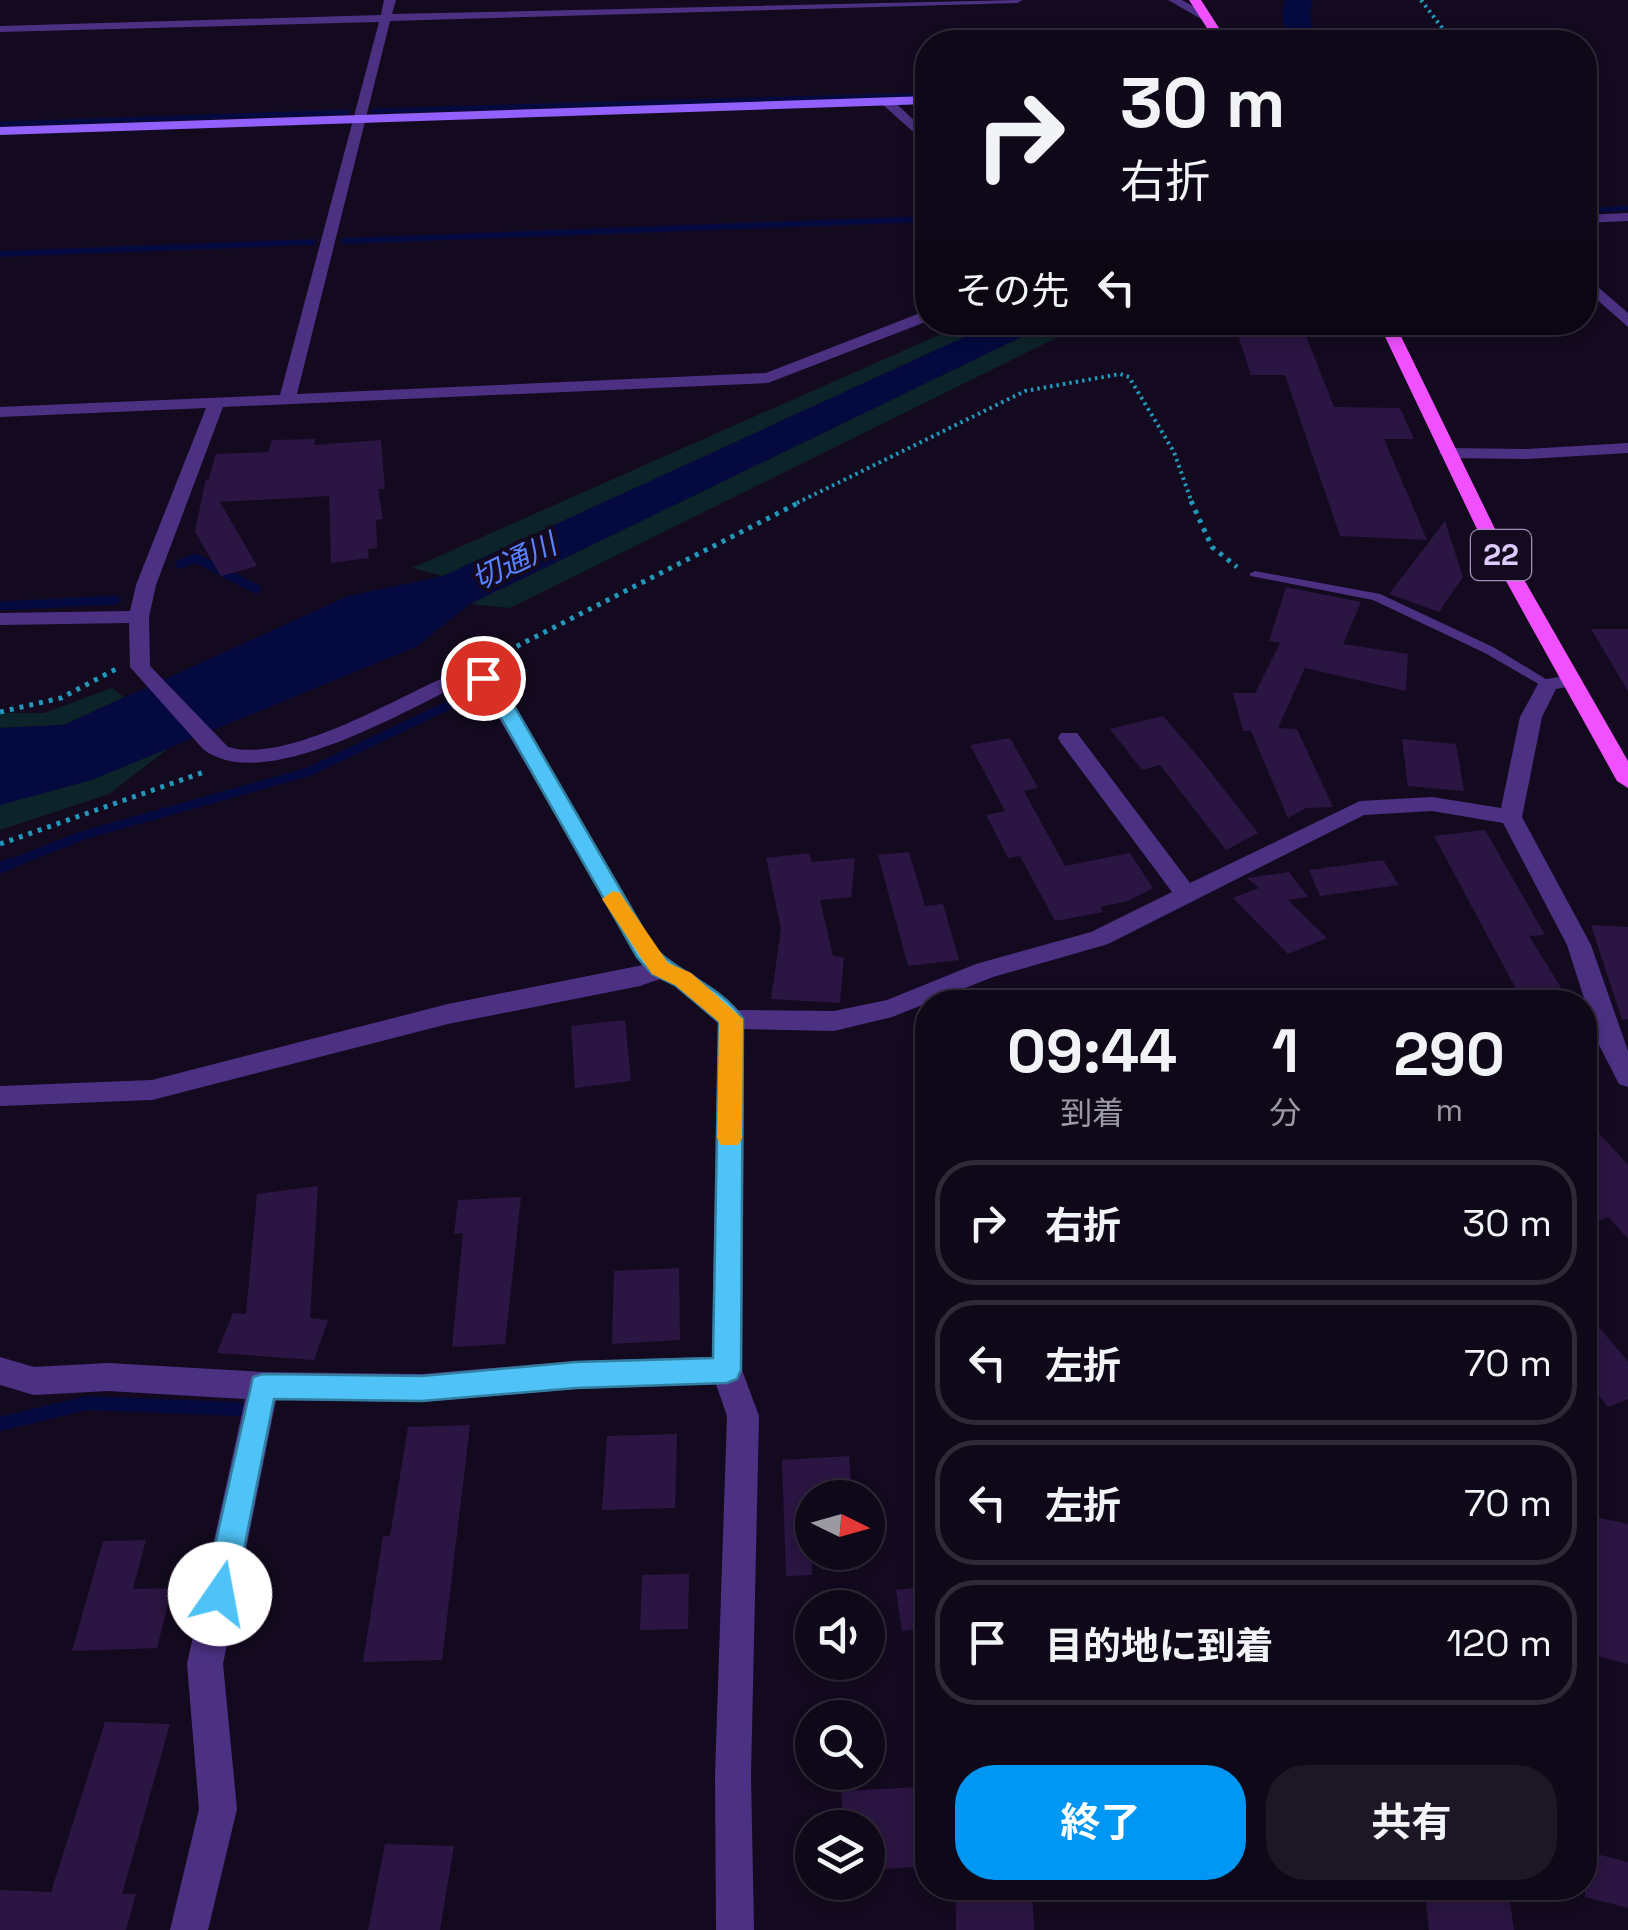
<!DOCTYPE html>
<html lang="ja">
<meta charset="utf-8">
<style>
:root{--surface:#0f0818;--page:#1d1625;--text:#f1f3f6;--muted:#9b9aa2;--line:#2f2937;--accent:#0096f4}
body{margin:0;font-family:"Space Grotesk","Noto Sans JP",sans-serif;background:var(--page);color:var(--text);height:100vh;display:flex;flex-direction:column;font-size:38px;white-space:nowrap}
*{box-sizing:border-box;margin:0}
p{font-size:32px;color:var(--muted)}
.icon{flex:none;width:55px;height:55px;fill:none;stroke:currentColor;stroke-width:2;stroke-linecap:round;stroke-linejoin:round}
.map{position:relative;flex:1;overflow:hidden}
.sheet{position:absolute;left:915px;top:990px;width:682px;height:910px;display:flex;flex-direction:column;background:var(--surface);border-radius:40px;box-shadow:0 5px 15px #0003,0 0 0 2px var(--line)}
.sheet>*{flex:none}
.hud{position:absolute;left:915px;top:30px;width:682px;height:305px;border-radius:40px;box-shadow:0 5px 15px #0003,0 0 0 2px var(--line);background:#0f0818;color:var(--text);overflow:hidden}
.needle{width:65px;rotate:95deg}
.controls{position:absolute;left:795px;top:1480px;display:grid;gap:20px}
.controls a{display:grid;place-items:center;width:90px;height:90px;border-radius:50%;background:var(--surface);box-shadow:0 5px 15px #0003,0 0 0 2px var(--line);font-size:50px}
.pin{position:absolute;display:grid;place-items:center;width:85px;height:85px;color:#fff;margin:-42px;border:5px solid #fff;border-radius:50%;box-shadow:0 2px 10px #0007}
.me{position:absolute;width:110px;margin:-55px;rotate:12deg;stroke-linejoin:round;filter:drop-shadow(0 0 8px #0008)}
.turn{display:flex;align-items:center;gap:35px;height:210px;padding:0 40px;font-size:45px}
.turn .icon{width:130px;height:130px;stroke-width:2.5}
.turn b{display:block;font-size:70px;line-height:85px}
.then{display:flex;align-items:center;height:95px;padding:0 40px;background:#0003;gap:20px;font-size:38px}
.eta{display:flex;justify-content:space-evenly;align-items:center;height:170px;text-align:center}
.eta b{font-size:60px;font-weight:700;line-height:70px}
.action{display:flex;gap:20px;margin-top:auto;padding:20px 40px}
.action a{flex:1;height:115px;border-radius:40px;background:var(--accent);color:#fff;font-size:40px;font-weight:700;line-height:115px;text-align:center}
.action a+a{background:var(--page);color:var(--text)}
ul{padding:0;list-style:none}
li{display:flex;align-items:center;gap:30px;height:125px;margin:0 20px 15px;padding:0 20px;border:5px solid var(--line);border-radius:40px}
li div{flex:1}
li b{display:block;font-size:38px}
li em{font-style:normal}
.map>svg:first-child{display:block}
</style>
<div class="map">
<svg width="1628" height="1930" viewBox="0 0 1628 1930">
<rect width="100%" height="100%" fill="#140a20"/>
<path fill="#0d232a" d="M 966,323 L 995,323 L 443,576 L 412,568 Z
M 1050,323 L 1086,323 L 510,608 L 470,604 Z
M 112,688 L 124,697 L 64,725 L 0,728 L 0,713 L 44,713 Z
M 169,748 L 109,794 L 0,830 L 0,805 L 91,780 Z"/>
<path fill="#04093f" d="M 995,323 L 1050,323 L 470,604 L 416,647 L 91,780 L 0,805 L 0,728 L 64,725 L 348,596 L 443,576 Z"/>
<g fill="none" stroke-linecap="round" stroke-linejoin="round">
<path stroke="#04093f" stroke-width="5" d="M 917,106 L 928,109
M 373,111 L 928,95
M 0,124 L 348,112
M 1599,210 L 1628,208
M 877,221 L 926,219"/>
<path stroke="#04093f" stroke-width="6" d="M 344,241 L 926,219
M 0,254 L 313,242"/>
<path stroke="#04093f" stroke-width="9" d="M 180,564 L 196,558 L 256,589
M 0,606 L 116,600
M 5,866 L 84,835 L 308,772 L 468,696"/>
<path stroke="#04093f" stroke-width="11" d="M 0,868 L 12,863"/>
<path stroke="#04093f" stroke-width="14" d="M 0,1424 L 87,1403 L 238,1409"/>
<path fill="#04093f" fill-rule="evenodd" d="M 1285,0 L 1313,0 L 1310,15 L 1315,42 L 1287,42 L 1282,15 Z"/>
</g>
<path fill="#2b1542" d="M 1235,326 L 1302,326 L 1334,407 L 1400,408 L 1414,439 L 1384,439 L 1427,540 L 1340,536 L 1285,375 L 1251,375 Z
M 315,439 L 314,445 L 381,440 L 385,489 L 378,489 L 383,519 L 376,520 L 377,548 L 368,549 L 369,558 L 331,563 L 329,496 L 220,502 L 257,566 L 221,576 L 195,532 L 206,478 L 208,481 L 216,454 L 268,452 L 272,440 Z
M 1445,521 L 1463,577 L 1439,612 L 1389,594 Z
M 1286,587 L 1361,602 L 1343,644 L 1408,654 L 1406,691 L 1305,668 L 1278,728 L 1297,729 L 1333,807 L 1306,808 L 1288,818 L 1251,731 L 1243,731 L 1233,693 L 1255,693 L 1280,643 L 1269,641 Z
M 1591,629 L 1628,629 L 1628,691 Z
M 1163,716 L 1201,760 L 1258,833 L 1226,850 L 1160,765 L 1142,770 L 1110,729 Z
M 1010,738 L 1038,788 L 1024,791 L 1065,866 L 1130,853 L 1153,888 L 1128,901 L 1100,907 L 1103,912 L 1055,921 L 1020,856 L 1008,858 L 986,815 L 1005,811 L 970,745 Z
M 1402,739 L 1456,744 L 1464,791 L 1408,786 Z
M 1485,830 L 1545,935 L 1529,936 L 1570,1002 L 1523,1002 L 1434,836 Z
M 909,852 L 925,906 L 943,904 L 959,960 L 908,966 L 878,855 Z
M 809,853 L 812,862 L 855,858 L 851,897 L 820,900 L 833,956 L 844,957 L 840,1003 L 771,999 L 781,929 L 766,858 Z
M 1383,860 L 1399,885 L 1320,896 L 1309,870 Z
M 1289,872 L 1308,897 L 1288,900 L 1327,938 L 1288,954 L 1233,898 L 1259,888 L 1247,878 Z
M 1591,925 L 1628,927 L 1628,1019 L 1622,1020 Z
M 625,1020 L 631,1081 L 575,1088 L 571,1026 Z
M 1585,1118 L 1628,1165 L 1628,1239 L 1609,1217 L 1585,1226 Z
M 318,1186 L 310,1318 L 328,1320 L 314,1360 L 217,1353 L 233,1313 L 246,1314 L 257,1194 Z
M 521,1197 L 505,1344 L 452,1347 L 463,1233 L 454,1234 L 458,1200 Z
M 679,1268 L 680,1340 L 612,1344 L 614,1271 Z
M 1585,1310 L 1628,1362 L 1628,1399 L 1608,1407 L 1585,1378 Z
M 470,1425 L 442,1660 L 363,1662 L 383,1536 L 390,1536 L 408,1427 Z
M 677,1434 L 675,1508 L 602,1510 L 607,1436 Z
M 849,1456 L 852,1498 L 812,1498 L 812,1575 L 786,1576 L 782,1460 Z
M 1591,1516 L 1628,1524 L 1628,1664 L 1585,1653 L 1585,1574 L 1595,1577 Z
M 146,1540 L 133,1589 L 172,1588 L 157,1648 L 72,1651 L 103,1541 Z
M 689,1574 L 688,1629 L 640,1630 L 642,1575 Z
M 928,1586 L 928,1628 L 902,1631 L 896,1590 Z
M 105,1722 L 170,1724 L 122,1894 L 136,1894 L 126,1930 L 0,1930 L 0,1890 L 51,1892 Z
M 920,1787 L 928,1866 L 868,1870 L 868,1828 L 843,1828 L 841,1791 Z
M 385,1844 L 454,1846 L 440,1930 L 368,1930 Z
M 1585,1851 L 1628,1862 L 1628,1908 L 1585,1897 Z
M 956,1888 L 1032,1888 L 1034,1930 L 956,1930 Z
M 1424,1888 L 1508,1888 L 1514,1930 L 1429,1930 Z"/>
<g fill="none" stroke-linecap="round" stroke-linejoin="round">
<path stroke="#2298ba" stroke-width="4" stroke-dasharray="2.5 4" stroke-linecap="butt" d="M 1421,0 L 1453,42
M 797,503 L 1025,391 L 1120,374 L 1129,377 L 1174,452 L 1192,503"/>
<path stroke="#2298ba" stroke-width="5" stroke-dasharray="4 6" stroke-linecap="butt" d="M 1191,501 L 1212,547 L 1237,567
M 490,660 L 802,501
M 0,712 L 61,698 L 116,669
M 0,844 L 207,771"/>
<path fill="#4c3183" fill-rule="evenodd" d="M 1255,571 L 1380,594 L 1493,647 L 1554,684 L 1548,688 L 1544,687 L 1485,653 L 1373,600 L 1251,576 L 1249,574 Z"/>
<path fill="#4c3183" fill-rule="evenodd" d="M 384,0 L 396,0 L 392,14 L 1023,0 L 1017,3 L 390,21 L 297,394 L 766,373 L 928,310 L 928,321 L 768,383 L 223,407 L 156,585 L 149,617 L 150,666 L 228,747 C 286,764 391,701 445,677 C 466,671 486,667 502,685 L 654,946 L 669,962 L 692,973 L 737,1010 L 834,1011 L 887,1000 L 976,964 L 1091,932 L 1172,892 L 1061,743 L 1058,738 L 1061,733 L 1077,733 L 1190,883 L 1360,801 L 1432,797 L 1501,808 L 1520,717 L 1538,684 L 1541,680 L 1571,675 L 1581,681 L 1578,685 L 1556,689 L 1542,717 L 1522,817 L 1591,945 L 1628,1051 L 1628,1087 L 1619,1084 L 1599,1045 L 1567,945 L 1503,823 L 1432,811 L 1364,815 L 1108,944 L 993,977 L 892,1017 L 834,1031 L 744,1029 L 742,1370 L 759,1416 L 751,1775 L 754,1930 L 716,1930 L 715,1775 L 727,1416 L 716,1384 L 576,1389 L 422,1402 L 276,1400 L 223,1664 L 237,1809 L 208,1930 L 170,1930 L 199,1809 L 187,1664 L 245,1399 L 108,1391 L 34,1395 L 0,1385 L 0,1357 L 34,1367 L 108,1363 L 263,1372 L 422,1374 L 576,1361 L 712,1357 L 718,1023 L 674,985 L 660,979 L 640,986 L 448,1024 L 152,1100 L 0,1106 L 0,1086 L 152,1080 L 448,1004 L 643,965 L 480,686 L 459,685 C 401,713 261,795 203,749 L 130,667 L 129,623 L 0,625 L 0,613 L 130,611 L 136,585 L 206,408 L 0,417 L 0,407 L 280,395 L 379,22 L 0,32 L 0,26 L 381,15 Z
M 1168,0 L 1182,0 L 1213,18 L 1203,20 Z
M 882,98 L 890,98 L 928,133 L 928,145 L 882,104 Z
M 1628,213 L 1628,221 L 1585,223 L 1585,215 Z
M 1585,276 L 1628,313 L 1628,327 L 1585,289 Z
M 1628,443 L 1628,453 L 1527,459 L 1448,458 L 1439,453 L 1448,448 L 1527,449 Z"/>
<path fill="#9260ff" fill-rule="evenodd" d="M 928,96 L 928,104 L 0,135 L 0,127 Z"/>
<path fill="#f050ff" fill-rule="evenodd" d="M 1189,0 L 1201,0 L 1228,42 L 1216,42 Z
M 1378,322 L 1394,322 L 1494,527 L 1628,761 L 1628,788 L 1617,781 L 1476,527 Z"/>
</g>
<path fill="#4fc3f7" stroke="#337fa1" stroke-width="2.5" d="M 483,672 L 502,685 L 653,946 C 678,974 722,986 743,1019 L 741,1370 L 737,1379 L 727,1383 L 576,1388 L 422,1401 L 274,1399 L 235,1594 L 231,1605 L 220,1609 L 209,1605 L 204,1594 L 253,1377 L 263,1374 L 422,1376 L 576,1362 L 713,1358 L 719,1022 L 675,985 L 652,974 L 637,957 L 484,688 L 474,678 Z"/>
<path fill="#f59e0b" d="M 613,891 L 620,893 L 668,963 L 691,973 L 743,1019 L 742,1138 L 738,1145 L 721,1145 L 717,1138 L 719,1022 L 675,985 L 652,974 L 602,899 Z"/>
<g text-anchor="middle" stroke-width="8" stroke-linejoin="round" paint-order="stroke">
<rect fill="#140a20" stroke="#a290bc" stroke-width="2.5" x="1471" y="530" width="60" height="50" rx="8"/>
<g font-size="30" font-weight="bold" fill="#dfc9ff">
<text x="1501" y="565">22</text>
</g>
<g font-size="30" font-style="italic" fill="#5781ff" stroke="#140a20">
<text transform="translate(514 562) rotate(-26)" y="10">切通川</text>
</g>
</g>
</svg>
<div class="controls">
<a><svg class="needle" viewBox="-14 -14 28 28"><path d="M0-13l5 13h-10z" fill="#e53935"/><path d="M0 13l5-13h-10z" fill="#9b9aa2"/></svg></a>
<a><svg class="icon" aria-label="sound" viewBox="0 0 24 24"><path d="M4 9h4l5-4v14l-5-4H4zM17 9q2 3 0 6"/></svg></a>
<a><svg class="icon" aria-label="search" viewBox="0 0 24 24"><circle cx="10" cy="10" r="6"/><path d="M15 15l6 6"/></svg></a>
<a><svg class="icon" aria-label="layers" viewBox="0 0 24 24"><path d="M12 4l9 5-9 5-9-5zM3 14l9 5 9-5"/></svg></a>
</div>
<div class="pin" style="left:483px;top:678px;background:#d93025"><svg class="icon" aria-label="arrive" viewBox="0 0 24 24"><path d="M6 21V4h12l-3 4 3 4H6"/></svg></div>
<svg class="me" style="left:220px;top:1594px" viewBox="-20 -20 40 40"><circle r="19" fill="#fff"/><path d="M0-13L10 11 0 6-10 11z" fill="#4fc3f7"/></svg>
<div class="hud">
<div class="turn"><svg class="icon" aria-label="right" viewBox="0 0 24 24"><path d="M7 20v-9h11M14 6l5 5-5 5"/></svg><div><b>30 m</b>右折</div></div>
<div class="then">その先<svg class="icon" aria-label="left" viewBox="0 0 24 24"><path d="M17 20v-9H6M10 6l-5 5 5 5"/></svg></div>
</div>
<section class="sheet">
<div class="eta">
<div><b>09:44</b><p>到着</p></div>
<div><b>1</b><p>分</p></div>
<div><b>290</b><p>m</p></div>
</div>
<ul>
<li><svg class="icon" aria-label="right" viewBox="0 0 24 24"><path d="M7 20v-9h11M14 6l5 5-5 5"/></svg><div><b>右折</b></div><em>30 m</em></li>
<li><svg class="icon" aria-label="left" viewBox="0 0 24 24"><path d="M17 20v-9H6M10 6l-5 5 5 5"/></svg><div><b>左折</b></div><em>70 m</em></li>
<li><svg class="icon" aria-label="left" viewBox="0 0 24 24"><path d="M17 20v-9H6M10 6l-5 5 5 5"/></svg><div><b>左折</b></div><em>70 m</em></li>
<li><svg class="icon" aria-label="arrive" viewBox="0 0 24 24"><path d="M6 21V4h12l-3 4 3 4H6"/></svg><div><b>目的地に到着</b></div><em>120 m</em></li>
</ul>
<div class="action"><a>終了</a><a>共有</a></div>
</section>
</div>
